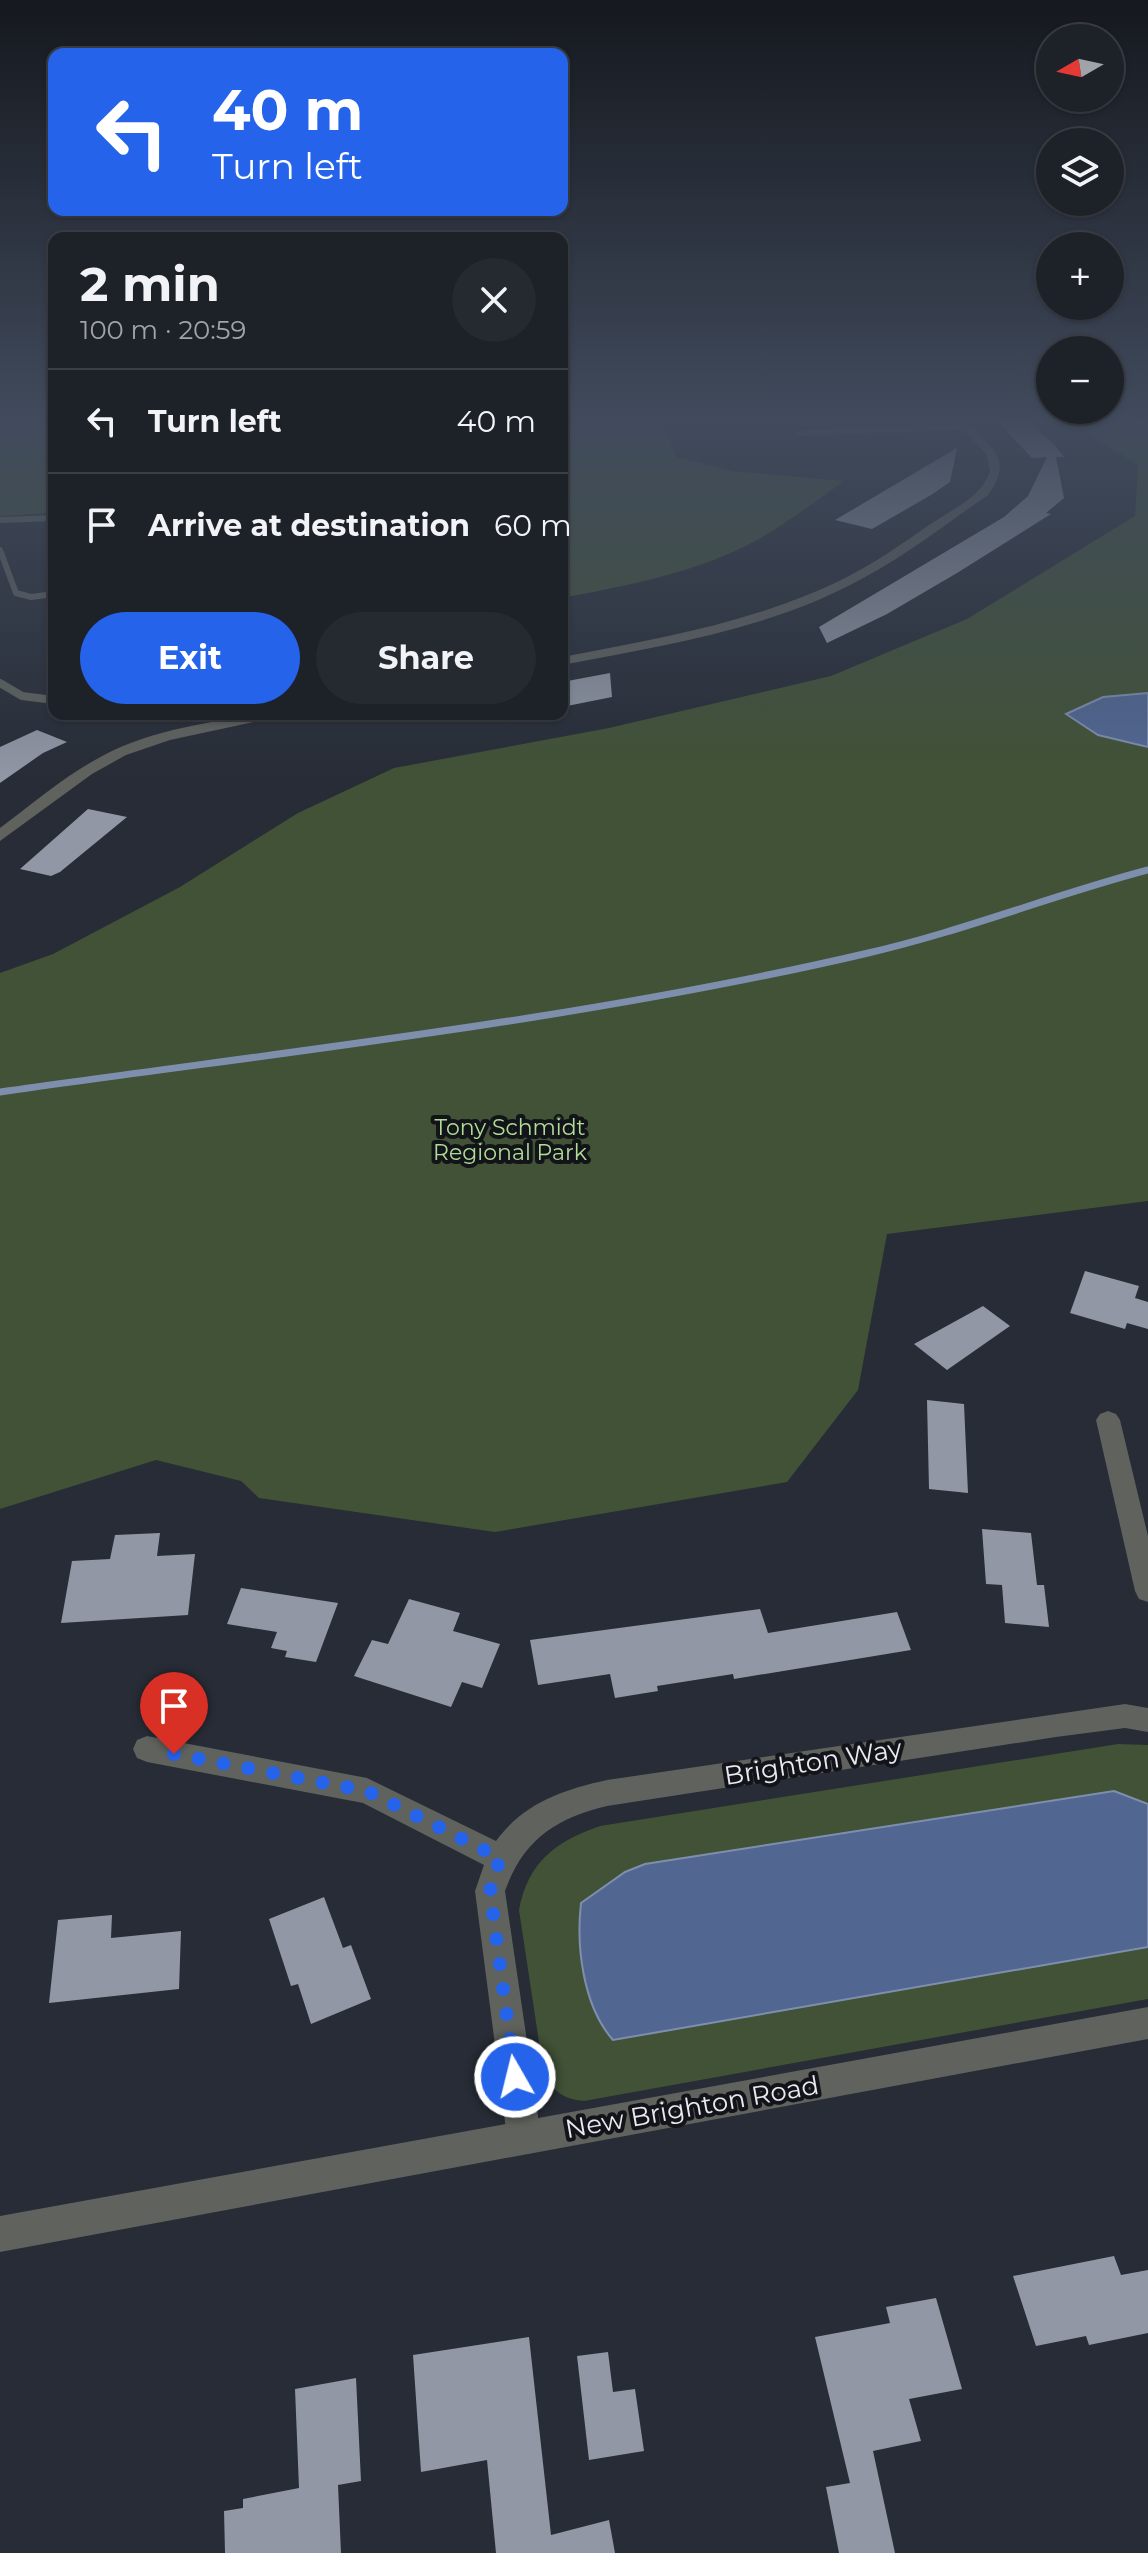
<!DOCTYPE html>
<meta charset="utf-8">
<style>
:root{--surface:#1d2128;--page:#252930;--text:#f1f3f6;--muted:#a0a3a8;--line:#3b3e45;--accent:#2563eb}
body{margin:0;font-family:Montserrat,sans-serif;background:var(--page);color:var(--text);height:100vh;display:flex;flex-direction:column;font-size:30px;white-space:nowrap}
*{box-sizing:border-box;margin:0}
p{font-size:26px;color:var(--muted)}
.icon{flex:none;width:44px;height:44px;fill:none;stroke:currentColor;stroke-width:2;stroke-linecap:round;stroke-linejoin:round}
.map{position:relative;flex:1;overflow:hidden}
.sheet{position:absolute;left:48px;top:232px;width:520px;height:488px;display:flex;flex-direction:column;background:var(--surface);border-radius:16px;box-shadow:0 2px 6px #0004,0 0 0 2px var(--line)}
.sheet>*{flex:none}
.hud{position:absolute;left:48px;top:48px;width:520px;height:168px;border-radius:16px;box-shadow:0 2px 6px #0004,0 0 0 2px var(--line);background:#2563eb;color:#fff;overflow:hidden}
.needle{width:52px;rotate:261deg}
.fabs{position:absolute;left:1036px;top:24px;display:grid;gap:16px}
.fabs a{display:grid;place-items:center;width:88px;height:88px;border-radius:50%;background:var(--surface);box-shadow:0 2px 6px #0004,0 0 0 2px var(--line);font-size:40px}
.pin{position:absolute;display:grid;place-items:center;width:68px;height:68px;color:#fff;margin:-82px -34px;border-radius:50% 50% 50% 0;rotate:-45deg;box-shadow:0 0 8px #0007}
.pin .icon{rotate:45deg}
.me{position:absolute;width:88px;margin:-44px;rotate:352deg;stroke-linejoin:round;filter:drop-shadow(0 0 6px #0008)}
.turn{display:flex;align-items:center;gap:28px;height:168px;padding:0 32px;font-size:36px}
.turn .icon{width:104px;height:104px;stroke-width:2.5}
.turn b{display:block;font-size:56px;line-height:68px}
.round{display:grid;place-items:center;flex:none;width:84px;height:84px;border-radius:42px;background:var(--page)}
.headline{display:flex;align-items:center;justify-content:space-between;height:136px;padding:0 32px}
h1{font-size:48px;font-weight:700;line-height:60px}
.primary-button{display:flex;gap:16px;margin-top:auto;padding:16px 32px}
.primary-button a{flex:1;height:92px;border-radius:48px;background:var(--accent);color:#fff;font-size:32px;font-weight:700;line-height:92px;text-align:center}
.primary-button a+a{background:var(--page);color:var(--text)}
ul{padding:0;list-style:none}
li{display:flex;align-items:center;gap:24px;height:104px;padding:0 32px;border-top:2px solid var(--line)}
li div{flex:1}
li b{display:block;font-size:30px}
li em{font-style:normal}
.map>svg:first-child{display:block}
</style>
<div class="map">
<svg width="1148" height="2553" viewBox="0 0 1148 2553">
<rect width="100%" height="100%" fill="#272c36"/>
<path fill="#415236" d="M 0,421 L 54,421 L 54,513 L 0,516 Z
M 562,421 L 661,421 L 676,457 L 732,471 L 844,481 C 816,501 787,523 757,540 C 696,573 629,585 562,598 Z
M 1070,421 L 1148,421 L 1148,1201 L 887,1234 L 858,1390 L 787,1482 L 495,1532 L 259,1498 L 241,1481 L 156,1460 L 0,1509 L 0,973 L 53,954 L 180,887 L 298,813 L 394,768 L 609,728 L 831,676 L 967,619 L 1135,516 L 1138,465 Z
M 1118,1744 L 1148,1745 L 1148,1804 L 1114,1791 L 645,1864 L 625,1872 L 581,1903 L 613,2040 L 1148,1947 L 1148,1999 L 584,2101 C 563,2099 555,2092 544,2075 L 519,1910 C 528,1862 556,1841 600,1826 Z"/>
<path fill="#516792" stroke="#7e8fae" stroke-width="2" d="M 1148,693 L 1148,747 L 1098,735 L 1066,714 L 1103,697 Z
M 1114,1791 L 1148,1804 L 1148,1947 L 613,2040 C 583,2006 576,1947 581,1903 L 625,1872 L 645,1864 Z"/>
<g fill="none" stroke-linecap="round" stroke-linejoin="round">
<path stroke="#7e8fae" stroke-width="7" d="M 0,1092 C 289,1051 580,1020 864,954 C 961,932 1053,895 1148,870"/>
</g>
<path fill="#9197a4" d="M 997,421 L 1027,421 L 1054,444 L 1064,457 L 1056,457 L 1064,498 L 1046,513 L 1051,514 L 957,573 L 887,614 L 827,643 L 819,627 L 1004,517 L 1028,496 L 1047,457 L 1032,458 Z
M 957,448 L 950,482 L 931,495 L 872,529 L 835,520 Z
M 610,673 L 612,697 L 562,707 L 562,682 Z
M 37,730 L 67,742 L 43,753 L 0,783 L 0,747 Z
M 88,809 L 127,817 L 60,872 L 51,876 L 20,869 Z
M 1085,1271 L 1139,1286 L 1135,1298 L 1148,1302 L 1148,1329 L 1127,1323 L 1125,1329 L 1070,1313 Z
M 983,1306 L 1010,1326 L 947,1370 L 914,1344 Z
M 927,1400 L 964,1404 L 968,1493 L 929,1489 Z
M 982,1529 L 1031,1533 L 1037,1585 L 1044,1585 L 1049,1627 L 1005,1623 L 1002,1585 L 986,1584 Z
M 160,1533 L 157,1556 L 195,1554 L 188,1615 L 61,1623 L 72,1561 L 110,1559 L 115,1535 Z
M 241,1588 L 338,1603 L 316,1662 L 285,1657 L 287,1651 L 271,1648 L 277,1632 L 227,1624 Z
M 409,1599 L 460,1613 L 453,1631 L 500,1644 L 482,1688 L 462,1682 L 451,1707 L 354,1676 L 372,1640 L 388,1644 Z
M 760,1609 L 768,1633 L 897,1612 L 911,1650 L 734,1679 L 733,1674 L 657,1686 L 658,1691 L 615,1698 L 610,1674 L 538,1685 L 530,1640 Z
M 324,1897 L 343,1948 L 351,1945 L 371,1999 L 311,2024 L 298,1984 L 291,1986 L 269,1919 Z
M 112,1915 L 111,1938 L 181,1931 L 179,1989 L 49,2003 L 58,1920 Z
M 1114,2256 L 1121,2275 L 1148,2270 L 1148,2333 L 1089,2345 L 1086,2336 L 1036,2346 L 1013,2276 Z
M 936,2298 L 962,2389 L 909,2399 L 921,2441 L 873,2451 L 895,2553 L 839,2553 L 826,2487 L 850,2483 L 815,2337 L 890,2323 L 886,2307 Z
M 529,2337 L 551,2535 L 609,2520 L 615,2553 L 496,2553 L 487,2460 L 421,2472 L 413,2355 Z
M 608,2352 L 613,2392 L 635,2389 L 644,2451 L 589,2460 L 577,2356 Z
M 356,2378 L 361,2481 L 338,2485 L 341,2553 L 225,2553 L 224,2511 L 243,2508 L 243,2499 L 299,2488 L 295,2389 Z"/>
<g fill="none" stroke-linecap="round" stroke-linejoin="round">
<path stroke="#5f625d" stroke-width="6" d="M 0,520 L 54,518
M 0,550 L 16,593 L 31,597 L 54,594"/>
<path stroke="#5f625d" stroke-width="8" d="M 0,683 L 22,696 L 54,700"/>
<path fill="#5f625d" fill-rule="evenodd" d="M 956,421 L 967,421 C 992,448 1014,459 988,495 C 943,526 899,561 850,585 C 761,631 659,646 562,665 L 562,657 C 656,639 752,623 839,581 C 872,565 902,544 932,523 C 953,509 981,497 990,472 L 987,455 L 964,430 L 797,436 L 793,431 L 958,424 Z
M 261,714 L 291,714 L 170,740 L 126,755 L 92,774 L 0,841 L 0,828 C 31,805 61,779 95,760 C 145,731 204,723 261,714 Z
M 1108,1411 L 1116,1414 L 1120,1420 L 1148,1536 L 1148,1602 L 1139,1599 L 1135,1591 L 1096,1420 L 1100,1414 Z
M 1125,1704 L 1148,1708 L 1148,1732 L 1125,1728 L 1056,1737 L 607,1806 C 556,1818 523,1840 505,1891 L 541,2137 L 536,2149 L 524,2154 L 512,2149 L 507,2137 L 475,1891 L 484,1865 L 363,1803 L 147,1762 L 137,1758 L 133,1749 L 137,1740 L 147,1736 L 367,1778 L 496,1841 C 524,1803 562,1790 607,1780 Z"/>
<path fill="#5f625d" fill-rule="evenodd" d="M 1148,2007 L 1148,2039 L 0,2252 L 0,2216 Z"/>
<path stroke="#bec2c9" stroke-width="3" stroke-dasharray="6 3" stroke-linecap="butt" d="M 1139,421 L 1148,426"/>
</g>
<linearGradient id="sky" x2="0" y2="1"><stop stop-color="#15181e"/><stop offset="0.54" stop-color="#414b5d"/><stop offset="1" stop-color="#414b5d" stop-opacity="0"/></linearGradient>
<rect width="1148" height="779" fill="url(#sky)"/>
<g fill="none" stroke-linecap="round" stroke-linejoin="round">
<path stroke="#2563eb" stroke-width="14" stroke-dasharray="0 25.2" d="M 174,1754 L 367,1791 L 500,1858 L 490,1891 L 515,2077"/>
</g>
<g text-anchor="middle" stroke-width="8" stroke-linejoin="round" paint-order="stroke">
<g font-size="22" fill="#b1dc96" stroke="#121419">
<text x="510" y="1135">Tony Schmidt<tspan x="510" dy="25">Regional Park</tspan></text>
</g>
<g font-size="26" fill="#e7ebf1" stroke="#121419">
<text transform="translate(813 1762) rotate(-9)" y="9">Brighton Way</text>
<text transform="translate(692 2107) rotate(-10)" y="9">New Brighton Road</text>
</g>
</g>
</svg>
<div class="fabs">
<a><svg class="needle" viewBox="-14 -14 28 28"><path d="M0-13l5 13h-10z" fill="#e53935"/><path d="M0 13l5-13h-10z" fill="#a0a3a8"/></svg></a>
<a><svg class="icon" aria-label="layers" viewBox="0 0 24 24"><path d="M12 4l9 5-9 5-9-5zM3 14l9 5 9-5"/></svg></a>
<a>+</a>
<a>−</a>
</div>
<div class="pin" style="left:174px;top:1754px;background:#d93025"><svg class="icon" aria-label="arrive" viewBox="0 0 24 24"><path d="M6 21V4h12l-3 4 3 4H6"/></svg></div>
<svg class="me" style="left:515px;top:2077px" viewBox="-20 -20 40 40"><circle r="17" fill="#2563eb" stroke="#fff" stroke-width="3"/><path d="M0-11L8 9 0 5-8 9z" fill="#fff"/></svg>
<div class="hud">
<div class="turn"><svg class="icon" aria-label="left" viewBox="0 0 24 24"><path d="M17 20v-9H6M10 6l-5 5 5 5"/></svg><div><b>40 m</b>Turn left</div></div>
</div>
<section class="sheet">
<div class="headline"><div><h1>2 min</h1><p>100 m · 20:59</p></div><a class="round"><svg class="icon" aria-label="close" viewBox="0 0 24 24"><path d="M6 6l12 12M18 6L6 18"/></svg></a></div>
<ul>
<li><svg class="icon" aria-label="left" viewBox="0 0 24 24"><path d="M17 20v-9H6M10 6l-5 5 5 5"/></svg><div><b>Turn left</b></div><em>40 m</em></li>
<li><svg class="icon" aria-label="arrive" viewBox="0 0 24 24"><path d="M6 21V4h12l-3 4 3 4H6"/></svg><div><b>Arrive at destination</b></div><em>60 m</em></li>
</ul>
<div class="primary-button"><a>Exit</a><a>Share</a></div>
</section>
</div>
